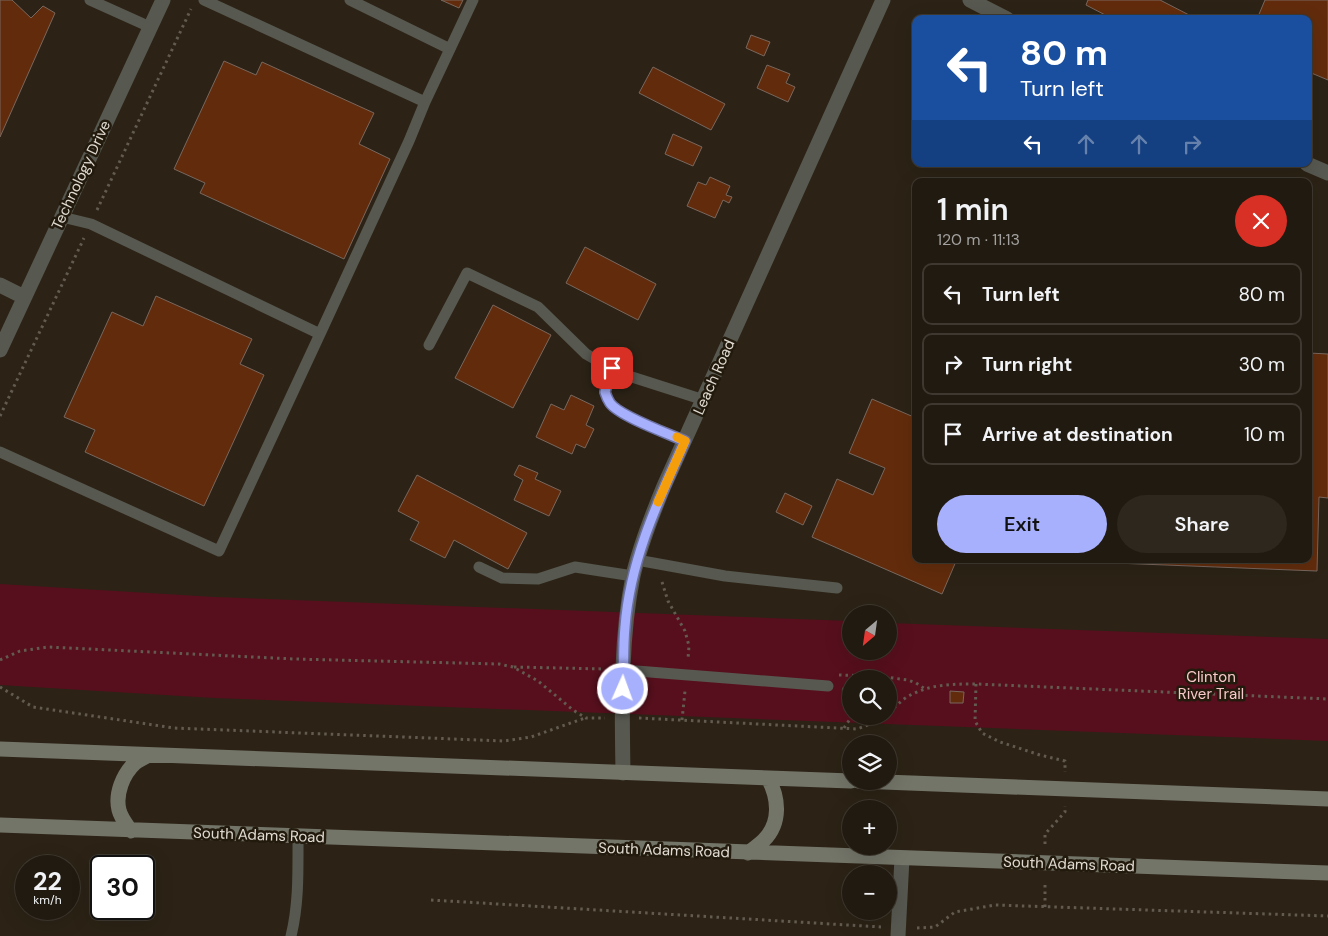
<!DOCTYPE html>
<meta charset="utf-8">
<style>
:root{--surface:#211a10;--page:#2d271e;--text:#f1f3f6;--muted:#a2a19f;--line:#3e3830;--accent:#a7b0fc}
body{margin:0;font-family:"DM Sans",sans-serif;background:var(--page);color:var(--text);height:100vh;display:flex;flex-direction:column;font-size:19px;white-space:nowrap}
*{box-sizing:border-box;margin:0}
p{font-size:16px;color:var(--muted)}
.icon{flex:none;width:28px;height:28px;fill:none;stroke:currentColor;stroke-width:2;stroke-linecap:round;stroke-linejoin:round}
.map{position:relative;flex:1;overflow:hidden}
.panel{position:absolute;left:912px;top:178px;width:400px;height:385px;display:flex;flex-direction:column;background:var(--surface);border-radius:10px;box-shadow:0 5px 20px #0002,0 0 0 1px var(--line)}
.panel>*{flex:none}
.banner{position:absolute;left:912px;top:15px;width:400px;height:152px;border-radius:10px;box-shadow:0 5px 20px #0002,0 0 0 1px var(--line);background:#1a4fa0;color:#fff;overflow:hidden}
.needle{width:32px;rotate:209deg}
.controls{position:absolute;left:842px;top:605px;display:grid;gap:10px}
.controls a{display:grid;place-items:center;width:55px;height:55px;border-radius:50%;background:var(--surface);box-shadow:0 5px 20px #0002,0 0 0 1px var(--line);font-size:25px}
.speed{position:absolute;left:15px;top:855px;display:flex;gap:10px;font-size:25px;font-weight:700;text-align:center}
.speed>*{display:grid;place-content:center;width:65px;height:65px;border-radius:50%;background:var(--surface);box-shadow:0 5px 20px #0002,0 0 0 1px var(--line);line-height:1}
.speed small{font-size:12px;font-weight:400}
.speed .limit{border:2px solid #111;border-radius:8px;background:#fff;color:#111}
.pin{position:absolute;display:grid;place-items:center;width:42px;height:42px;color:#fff;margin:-21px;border-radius:10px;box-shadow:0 2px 8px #0006}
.me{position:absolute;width:55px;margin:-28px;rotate:2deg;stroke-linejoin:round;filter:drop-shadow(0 0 4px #0008)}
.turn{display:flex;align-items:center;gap:18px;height:105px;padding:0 25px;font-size:22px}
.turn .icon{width:65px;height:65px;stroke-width:2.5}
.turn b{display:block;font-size:35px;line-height:42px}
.lanes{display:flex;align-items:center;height:48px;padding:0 25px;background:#0003;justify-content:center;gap:25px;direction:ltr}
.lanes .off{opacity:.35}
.round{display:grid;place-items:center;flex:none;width:52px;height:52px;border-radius:26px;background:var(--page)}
.head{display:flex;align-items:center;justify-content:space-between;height:85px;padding:0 25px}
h1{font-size:30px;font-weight:600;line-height:38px}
.button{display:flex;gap:10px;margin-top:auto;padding:10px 25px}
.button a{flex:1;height:58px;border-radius:30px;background:var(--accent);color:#111;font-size:20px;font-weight:600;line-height:58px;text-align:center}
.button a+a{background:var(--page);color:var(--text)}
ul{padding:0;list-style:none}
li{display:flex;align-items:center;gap:15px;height:62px;margin:0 10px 8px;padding:0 15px;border:2px solid var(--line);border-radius:10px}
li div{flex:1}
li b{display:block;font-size:19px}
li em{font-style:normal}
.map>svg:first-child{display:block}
</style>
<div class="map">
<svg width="1328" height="936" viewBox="0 0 1328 936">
<rect width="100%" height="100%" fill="#2c2316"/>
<path fill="#570f1d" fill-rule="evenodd" d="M 0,584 L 215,597 L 851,621 L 851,651 L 889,651 L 889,623 L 1328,639 L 1328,741 L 214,698 L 0,685 ZM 851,679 L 889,679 L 889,716 L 851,716 Z"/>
<path fill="#622c0c" stroke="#79675e" d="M 0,0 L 12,0 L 31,18 L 43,6 L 55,13 L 0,137 Z
M 441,0 L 463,0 L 459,8 Z
M 1088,0 L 1160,0 L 1193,17 L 1192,19 L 1113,19 L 1086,5 Z
M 1265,0 L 1328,0 L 1328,80 L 1309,72 L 1309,19 L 1257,19 Z
M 751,35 L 770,42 L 764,56 L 746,48 Z
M 224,61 L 256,75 L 262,62 L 374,113 L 359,144 L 390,159 L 344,259 L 200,193 L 205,183 L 174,169 Z
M 767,65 L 790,74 L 786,83 L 795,87 L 788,102 L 757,88 Z
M 653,67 L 725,104 L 711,130 L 639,93 Z
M 673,134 L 702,147 L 693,166 L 665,154 Z
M 710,177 L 730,186 L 726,195 L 732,197 L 729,203 L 723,200 L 715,218 L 687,206 L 698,182 L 706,185 Z
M 585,247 L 656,284 L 638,320 L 566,283 Z
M 156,296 L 252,339 L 240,364 L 264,375 L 204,506 L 85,452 L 95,430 L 64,417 L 112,312 L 143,326 Z
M 493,305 L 551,335 L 513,408 L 455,378 Z
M 1309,353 L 1328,354 L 1328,498 L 1319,497 L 1317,571 L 1115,563 L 1115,559 L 1309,559 Z
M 571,395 L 594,406 L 586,425 L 594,429 L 585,448 L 576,444 L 572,454 L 536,437 L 551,404 L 564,410 Z
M 872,399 L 916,418 L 916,559 L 957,559 L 942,594 L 812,537 L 837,479 L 873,495 L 885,468 L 849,453 Z
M 519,465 L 538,473 L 535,479 L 561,491 L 549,516 L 514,500 L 523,480 L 514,475 Z
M 417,475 L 527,533 L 508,569 L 454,540 L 445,558 L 410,540 L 419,522 L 398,511 Z
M 785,493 L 812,506 L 803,525 L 776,512 Z
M 950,691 L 964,692 L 963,703 L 950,703 Z"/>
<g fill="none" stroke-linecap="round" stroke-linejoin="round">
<path stroke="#635b50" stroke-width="3" stroke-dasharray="2.5 4" stroke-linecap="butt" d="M 97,210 L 191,9
M 0,416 L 84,238
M 662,582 L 668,601 L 685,631 L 689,646 L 688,659
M 0,660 L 20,651 L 48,647 L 294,659 L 499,664 L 513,667 L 538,681 L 573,710 L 586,718 L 605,718
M 514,667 L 605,669
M 839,675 L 877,676 L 908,680 L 916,683 L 925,689
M 976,684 L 975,721 L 982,733 L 1000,742 L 1040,755 L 1065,761 L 1065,772
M 0,687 L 33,707 L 174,728 L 504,741 L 531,737 L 585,718
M 842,689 L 851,691
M 889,712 C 894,708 899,703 904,699 C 926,684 951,684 976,684 L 1328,699
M 863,716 L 869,725
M 639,718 L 857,729 L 876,722 L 882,716
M 682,720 L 685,691
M 844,728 L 852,716
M 1045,844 L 1045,834 L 1065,812 L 1065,806
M 431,900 L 881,927
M 1045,907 L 1045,881
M 917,928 L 935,927 L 955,912 L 995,905 L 1328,916"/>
<path stroke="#575850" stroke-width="11" d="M 90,0 L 150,27
M 204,0 L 425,102 L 450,49
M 350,0 L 450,49 L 473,0
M 320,334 L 409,141 L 425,102
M 429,345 L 467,273 L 538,307 L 586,354 L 612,369 L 632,377 L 704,400
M 612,369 L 605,392 C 606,395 608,400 610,403 C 619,416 669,434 685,441
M 0,452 L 219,551 L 320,334 L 91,224 L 62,217
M 637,560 L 725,576 L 837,588
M 479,567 L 502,578 L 538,579 L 575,567 L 633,576
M 624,670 L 828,686
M 291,936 C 299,904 298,870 298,836"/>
<path stroke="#575850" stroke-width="15" d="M 970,0 L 1007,19
M 1307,164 L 1328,173
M 0,285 L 24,297
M 0,350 L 163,0
M 623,773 C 622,708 620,640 633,576 C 640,545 652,515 664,486 L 883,0
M 898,936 L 902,858"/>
<path stroke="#747569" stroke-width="15" d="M 0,749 L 851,781
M 858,781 L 1328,799
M 0,825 L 1328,873
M 131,831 C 126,824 121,818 119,810 C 115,794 123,774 135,763 C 139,760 145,757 149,755
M 748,853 C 753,849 759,845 764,840 C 781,823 779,798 768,778"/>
</g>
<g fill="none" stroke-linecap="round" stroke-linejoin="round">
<defs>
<path id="route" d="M 612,368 L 605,392 C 606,395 608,400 610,403 C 619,416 669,434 685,441 C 658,501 630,560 625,627 C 623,647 624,668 623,689"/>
</defs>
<use href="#route" stroke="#6d72a4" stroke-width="12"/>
<use href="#route" stroke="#a7b0fc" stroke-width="9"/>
<path stroke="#f59e0b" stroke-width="9" d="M 658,502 L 685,441 L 677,437"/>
</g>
<g text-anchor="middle" stroke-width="5" stroke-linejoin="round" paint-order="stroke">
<g font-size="15" fill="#e0dbd2" stroke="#221a0c">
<text transform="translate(81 175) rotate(-65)" y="5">Technology Drive</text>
<text transform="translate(714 377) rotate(-66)" y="5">Leach Road</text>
<text transform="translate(259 835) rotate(2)" y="5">South Adams Road</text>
<text transform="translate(664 850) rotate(2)" y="5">South Adams Road</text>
<text transform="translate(1069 864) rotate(2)" y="5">South Adams Road</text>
</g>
<g font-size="15" fill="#fac9cb" stroke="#221a0c">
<text x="1211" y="682">Clinton<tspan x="1211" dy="17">River Trail</tspan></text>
</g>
</g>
</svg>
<div class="controls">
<a><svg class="needle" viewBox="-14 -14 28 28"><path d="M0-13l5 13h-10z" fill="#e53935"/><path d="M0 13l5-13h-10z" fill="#a2a19f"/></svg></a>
<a><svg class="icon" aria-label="search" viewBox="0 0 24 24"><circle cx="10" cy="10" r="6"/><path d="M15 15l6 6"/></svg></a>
<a><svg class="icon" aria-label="layers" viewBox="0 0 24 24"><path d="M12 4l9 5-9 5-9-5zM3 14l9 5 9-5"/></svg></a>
<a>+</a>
<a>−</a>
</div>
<div class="speed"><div>22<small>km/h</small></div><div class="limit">30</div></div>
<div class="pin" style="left:612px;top:368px;background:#d93025"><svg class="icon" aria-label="arrive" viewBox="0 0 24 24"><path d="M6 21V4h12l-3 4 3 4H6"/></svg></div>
<svg class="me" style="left:623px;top:689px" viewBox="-20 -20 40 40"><circle r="17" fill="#a7b0fc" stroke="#fff" stroke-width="3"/><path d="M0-11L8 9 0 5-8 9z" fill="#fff"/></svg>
<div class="banner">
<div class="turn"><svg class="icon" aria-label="left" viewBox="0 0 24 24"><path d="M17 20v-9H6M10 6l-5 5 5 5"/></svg><div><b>80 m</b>Turn left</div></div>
<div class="lanes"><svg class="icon" aria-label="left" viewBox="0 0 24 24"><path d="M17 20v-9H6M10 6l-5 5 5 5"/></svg><svg class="icon off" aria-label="ahead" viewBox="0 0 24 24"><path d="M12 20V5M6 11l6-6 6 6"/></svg><svg class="icon off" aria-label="ahead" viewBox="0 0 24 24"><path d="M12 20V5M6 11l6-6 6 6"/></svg><svg class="icon off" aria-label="right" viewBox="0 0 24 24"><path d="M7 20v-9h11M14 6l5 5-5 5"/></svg></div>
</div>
<section class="panel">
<div class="head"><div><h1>1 min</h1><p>120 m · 11:13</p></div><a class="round" style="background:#d93025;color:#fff"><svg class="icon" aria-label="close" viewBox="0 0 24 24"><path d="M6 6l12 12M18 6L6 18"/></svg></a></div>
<ul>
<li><svg class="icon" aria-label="left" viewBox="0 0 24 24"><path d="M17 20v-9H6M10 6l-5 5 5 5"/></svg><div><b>Turn left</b></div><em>80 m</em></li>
<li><svg class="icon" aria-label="right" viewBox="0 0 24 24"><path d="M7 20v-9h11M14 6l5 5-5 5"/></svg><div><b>Turn right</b></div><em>30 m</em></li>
<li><svg class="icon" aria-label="arrive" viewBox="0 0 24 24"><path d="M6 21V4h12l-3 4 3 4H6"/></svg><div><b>Arrive at destination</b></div><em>10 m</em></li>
</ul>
<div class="button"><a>Exit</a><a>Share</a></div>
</section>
</div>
